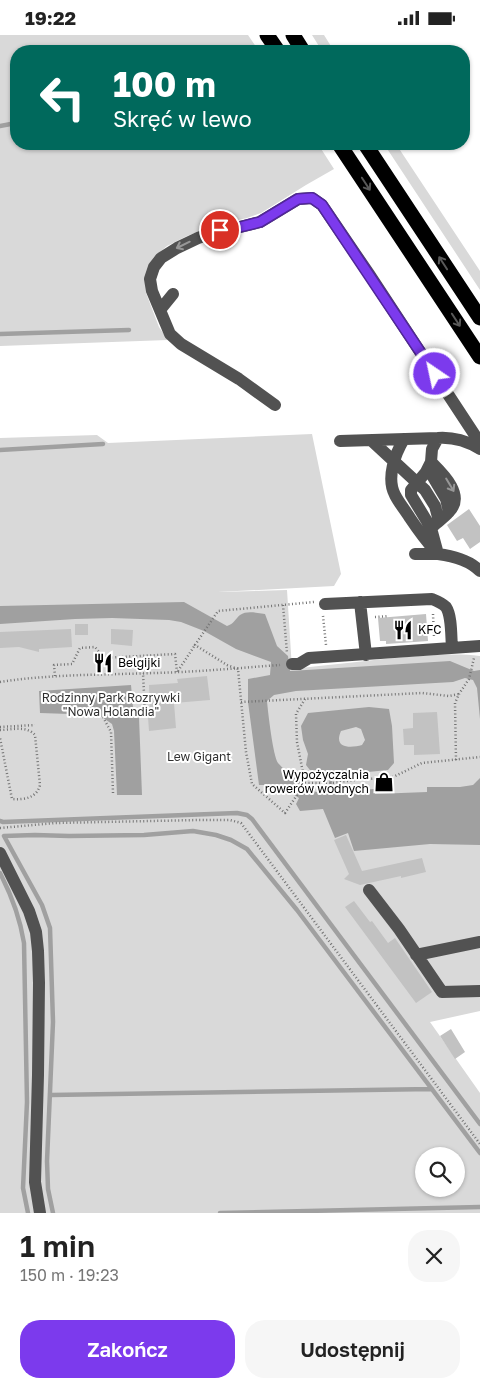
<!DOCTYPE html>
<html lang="pl">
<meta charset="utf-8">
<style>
:root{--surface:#fff;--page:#f6f6f6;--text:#222;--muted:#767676;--accent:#7c3aed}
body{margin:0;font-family:"Golos Text",sans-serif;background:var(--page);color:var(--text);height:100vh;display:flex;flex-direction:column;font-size:19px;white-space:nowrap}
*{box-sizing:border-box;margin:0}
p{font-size:16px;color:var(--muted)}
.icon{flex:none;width:28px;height:28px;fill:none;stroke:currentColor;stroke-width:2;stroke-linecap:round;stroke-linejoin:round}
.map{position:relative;height:1178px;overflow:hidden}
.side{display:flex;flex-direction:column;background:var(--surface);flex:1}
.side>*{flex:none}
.hud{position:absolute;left:10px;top:10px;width:460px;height:105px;border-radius:20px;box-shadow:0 1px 4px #0004;background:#00695c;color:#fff;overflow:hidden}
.controls{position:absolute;left:415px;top:1112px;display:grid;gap:10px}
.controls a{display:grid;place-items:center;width:50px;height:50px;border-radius:50%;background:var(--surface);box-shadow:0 1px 4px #0004;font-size:25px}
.pin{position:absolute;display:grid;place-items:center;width:42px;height:42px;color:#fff;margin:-21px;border:2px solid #fff;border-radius:50%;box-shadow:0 1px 5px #0007}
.me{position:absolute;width:55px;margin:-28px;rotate:326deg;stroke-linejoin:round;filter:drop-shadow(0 0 4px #0008)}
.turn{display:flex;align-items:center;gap:18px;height:105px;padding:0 20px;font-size:22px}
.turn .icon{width:65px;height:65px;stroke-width:2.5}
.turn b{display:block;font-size:35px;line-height:42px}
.round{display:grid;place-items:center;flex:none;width:52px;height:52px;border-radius:20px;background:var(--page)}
.overview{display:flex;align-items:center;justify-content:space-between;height:85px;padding:0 20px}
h1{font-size:30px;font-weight:600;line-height:38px}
.button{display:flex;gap:10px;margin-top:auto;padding:10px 20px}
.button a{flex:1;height:58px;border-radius:20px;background:var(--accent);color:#fff;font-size:20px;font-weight:600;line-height:58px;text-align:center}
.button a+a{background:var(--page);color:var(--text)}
.status{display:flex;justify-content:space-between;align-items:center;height:35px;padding:0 25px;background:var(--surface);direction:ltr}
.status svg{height:14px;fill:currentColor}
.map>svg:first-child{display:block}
</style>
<div class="status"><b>19:22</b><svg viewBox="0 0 49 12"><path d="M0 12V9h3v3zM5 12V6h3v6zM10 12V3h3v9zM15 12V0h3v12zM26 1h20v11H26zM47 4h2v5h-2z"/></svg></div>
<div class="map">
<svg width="480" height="1178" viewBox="0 0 480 1178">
<rect width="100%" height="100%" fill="#fff"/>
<path fill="#d9d9d9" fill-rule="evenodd" d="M 0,0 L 248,0 L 259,16 L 16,16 L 16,109 L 318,109 L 334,134 L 306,150 L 261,178 L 247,183 L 212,191 L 187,201 L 167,211 L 154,222 L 149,229 L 146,258 L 159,292 L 168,305 L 0,311 Z
M 312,0 L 324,0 L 334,16 L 322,16 Z
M 384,109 L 396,109 L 480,236 L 480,255 Z
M 312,399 L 341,539 L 334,551 L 218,557 L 287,555 L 292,634 C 331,630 369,625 407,622 C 432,620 456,618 480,621 L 480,976 L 430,987 L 480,1058 L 480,1178 L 0,1178 L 0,403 L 97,400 L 108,408 ZM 424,1121 L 456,1121 L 456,1154 L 424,1154 Z"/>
<path fill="#a0a0a0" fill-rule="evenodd" d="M 184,567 L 227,591 C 234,589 235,584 240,580 C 247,575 257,578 265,579 L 277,611 L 288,621 L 290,636 L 450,626 L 474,636 L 480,635 L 480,684 L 477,653 L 473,645 L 465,643 L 453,647 L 296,656 L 274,660 L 267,666 C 268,677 273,721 278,728 C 288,740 304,747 316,757 L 330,757 L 329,743 L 313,739 L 306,730 L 308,719 L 303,705 L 301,691 L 308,678 L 369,672 L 389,674 L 392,691 L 394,728 L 388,735 L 338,740 L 332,742 L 333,757 L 374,754 L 375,759 L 427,757 L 427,752 L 460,752 L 473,750 L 480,743 L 480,810 L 430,809 L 354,816 L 348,798 L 335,803 L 323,774 L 300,776 L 296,769 L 299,763 L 279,750 L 259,750 L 248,667 L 248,644 L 270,640 L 271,627 L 236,614 L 204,596 L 181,587 L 169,585 L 112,583 L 75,584 L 0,589 L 0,571 ZM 356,692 L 361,694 L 365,705 L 362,710 C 351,713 333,714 341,696 Z
M 131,650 L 134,683 L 139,682 L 142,760 L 117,760 L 114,696 L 112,689 L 99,680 L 40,678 L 39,656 Z"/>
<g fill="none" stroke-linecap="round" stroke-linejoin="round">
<path stroke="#a0a0a0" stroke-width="4.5" d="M 0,91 L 16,88
M 0,299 L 129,295
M 0,415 L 103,409
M 0,786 L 3,787 L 237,778 L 247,780 L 252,784 L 480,1089
M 0,838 C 12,861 20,883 24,908 L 27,1067 L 23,1153 L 28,1178
M 51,1060 L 432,1054
M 53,1178 L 48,1154 L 47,1126 L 53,987 L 50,893 L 42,870 L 4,801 L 35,800 L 69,801 L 144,800 L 193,796 L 216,800 L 231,805 L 247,814 L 297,875 L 480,1118
M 220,1178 L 480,1172"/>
</g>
<path fill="#c2c2c2" d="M 469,474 L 480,491 L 480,507 L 470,514 L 463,503 L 457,506 L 447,490 Z
M 426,579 L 428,606 L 386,609 L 386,606 L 380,606 L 378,583 Z
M 75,589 L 88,589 L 88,600 L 75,600 Z
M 71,594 L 72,612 L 39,614 L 39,617 L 19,612 L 0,613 L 0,597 Z
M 111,594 L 133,595 L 132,611 L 111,609 Z
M 207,641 L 210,665 L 174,668 L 176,693 L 149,696 L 148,682 L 150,682 L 149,650 L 178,648 L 177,644 Z
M 437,677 L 440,719 L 414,720 L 414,710 L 404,710 L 403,694 L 413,693 L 413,678 Z
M 346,800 L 362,836 L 422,823 L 426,837 L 401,843 L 401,841 L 360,850 L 344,844 L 349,839 L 334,805 Z
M 354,866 L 370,887 L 372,886 L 388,908 L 395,903 L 432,957 L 416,968 L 345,872 Z
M 451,994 L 465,1017 L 455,1024 L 440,1001 Z"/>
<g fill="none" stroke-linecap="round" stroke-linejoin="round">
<path stroke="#747474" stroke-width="2.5" stroke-dasharray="1 2.5" stroke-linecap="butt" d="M 283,570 L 287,618
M 433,579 L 434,601
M 323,581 L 326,610
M 375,582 L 389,581
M 178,636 L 195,610
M 55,641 L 54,630 L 72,629 L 80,613 L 95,612 L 104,623 L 175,619 L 177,637
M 0,647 C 51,639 102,640 154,638 C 196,637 238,633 280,630
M 305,664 L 296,679 L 297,707 L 305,748 L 285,778 L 252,749 L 246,717 L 238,634 L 227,630 L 195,610 L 218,576 L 314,567
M 241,667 L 422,658 L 449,661 L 459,659
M 0,692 L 35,690
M 0,695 C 11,695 26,690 35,700 L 40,750 C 37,763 24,765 12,764 L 0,703
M 456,725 L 455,668 L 459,659 L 469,644 L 474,623
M 305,748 L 332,748 L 355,745 L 393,742 L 422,728 L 480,722
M 113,758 L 111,697 L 103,682 L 145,679 L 143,638
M 0,793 L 55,788 L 199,785 L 230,785 L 241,788 L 480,1109"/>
<path stroke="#525252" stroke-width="12" d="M 160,275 L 173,259
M 275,370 L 239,344 L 181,309 L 170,299 L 152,256 L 150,244 L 154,232 L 161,223 L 177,213 L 198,203 L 220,195 L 240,192 L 260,187 L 298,164 L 312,163 L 322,170 L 369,239 L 480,408
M 404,404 C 395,419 386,443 395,460 C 399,468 405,475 410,483 C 418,495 426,506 436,517
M 340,406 L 438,403
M 372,406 L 425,455 L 435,471 L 439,486
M 480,414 C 467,406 453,402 438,403 L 432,414 L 431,427 C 444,440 465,460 449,477 C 444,483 436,488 431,493 L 438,519 C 454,521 469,525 480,536
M 431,427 L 433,442 L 446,464 L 449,477
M 431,493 L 411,460 L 411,455 L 426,437 L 431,427
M 415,519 L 438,519
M 360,567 L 366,620
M 325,569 L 432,564 C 437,566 442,568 446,572 C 452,581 451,602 452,613
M 292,629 L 299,629 L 309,623 L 480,611
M 0,818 L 29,876 L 36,897 L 38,916 L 39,948 L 38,1040 L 35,1147 L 40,1178
M 369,855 L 399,894 L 442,957 L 480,956
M 416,920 L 480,907"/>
<path stroke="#000" stroke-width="15" d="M 267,0 L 278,16
M 293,0 L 303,16
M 339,109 L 480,322
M 365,109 L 480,283"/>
</g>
<defs><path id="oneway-shaft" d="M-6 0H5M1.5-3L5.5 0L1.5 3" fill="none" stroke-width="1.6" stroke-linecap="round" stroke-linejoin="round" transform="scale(1.25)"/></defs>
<g stroke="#595959">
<use href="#oneway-shaft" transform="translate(366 149) rotate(57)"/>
<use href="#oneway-shaft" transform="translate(443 228) rotate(-123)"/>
<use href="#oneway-shaft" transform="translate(456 285) rotate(57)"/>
</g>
<g stroke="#979797">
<use href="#oneway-shaft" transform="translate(183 210) rotate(154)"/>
<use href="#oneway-shaft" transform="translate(450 450) rotate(59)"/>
</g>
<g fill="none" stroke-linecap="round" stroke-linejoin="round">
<defs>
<path id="route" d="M 220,195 L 240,192 L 260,187 L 298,164 L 312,163 L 322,170 L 435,339"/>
</defs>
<use href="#route" stroke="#51269a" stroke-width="12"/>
<use href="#route" stroke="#7c3aed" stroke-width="9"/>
</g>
<defs>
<symbol id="restaurant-bare" viewBox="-9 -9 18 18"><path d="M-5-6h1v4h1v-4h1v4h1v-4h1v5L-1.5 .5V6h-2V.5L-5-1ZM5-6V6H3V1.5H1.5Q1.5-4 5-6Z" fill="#000" stroke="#fff" stroke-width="2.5" paint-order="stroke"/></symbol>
<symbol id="shop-bare" viewBox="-9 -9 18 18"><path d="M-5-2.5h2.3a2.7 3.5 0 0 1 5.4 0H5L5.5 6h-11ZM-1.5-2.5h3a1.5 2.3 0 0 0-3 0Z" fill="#000" stroke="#fff" stroke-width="2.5" paint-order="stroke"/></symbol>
</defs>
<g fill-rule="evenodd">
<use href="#restaurant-bare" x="389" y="581" width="28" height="28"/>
<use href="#restaurant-bare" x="89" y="614" width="28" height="28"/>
<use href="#shop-bare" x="370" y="733" width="28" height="28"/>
</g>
<g text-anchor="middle" stroke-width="4" stroke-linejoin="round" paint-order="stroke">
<g font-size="12" fill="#000" stroke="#fff" text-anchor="start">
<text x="418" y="599">KFC</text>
<text x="118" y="632">Belgijki</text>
<text x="369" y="744" text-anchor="end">Wypożyczalnia<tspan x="369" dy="14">rowerów wodnych</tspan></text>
</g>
<g font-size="12" fill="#303030" stroke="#fff">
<text x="111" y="667">Rodzinny Park Rozrywki<tspan x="111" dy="14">"Nowa Holandia"</tspan></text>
<text x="199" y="726">Lew Gigant</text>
</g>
</g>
</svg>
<div class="controls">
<a><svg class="icon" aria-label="search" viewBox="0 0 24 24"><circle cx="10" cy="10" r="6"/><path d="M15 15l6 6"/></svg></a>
</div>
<div class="pin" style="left:220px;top:195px;background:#d93025"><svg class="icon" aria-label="arrive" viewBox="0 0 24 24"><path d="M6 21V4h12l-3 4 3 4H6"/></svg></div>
<svg class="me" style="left:435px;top:339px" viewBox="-20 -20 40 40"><circle r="17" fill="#7c3aed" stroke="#fff" stroke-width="3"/><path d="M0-11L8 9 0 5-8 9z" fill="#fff"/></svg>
<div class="hud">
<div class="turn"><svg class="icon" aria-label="left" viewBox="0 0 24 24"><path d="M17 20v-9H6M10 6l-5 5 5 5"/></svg><div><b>100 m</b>Skręć w lewo</div></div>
</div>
</div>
<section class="side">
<div class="overview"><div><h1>1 min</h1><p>150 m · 19:23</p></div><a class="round"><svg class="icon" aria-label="close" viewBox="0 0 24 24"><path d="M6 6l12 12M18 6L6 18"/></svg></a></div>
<div class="button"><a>Zakończ</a><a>Udostępnij</a></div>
</section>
